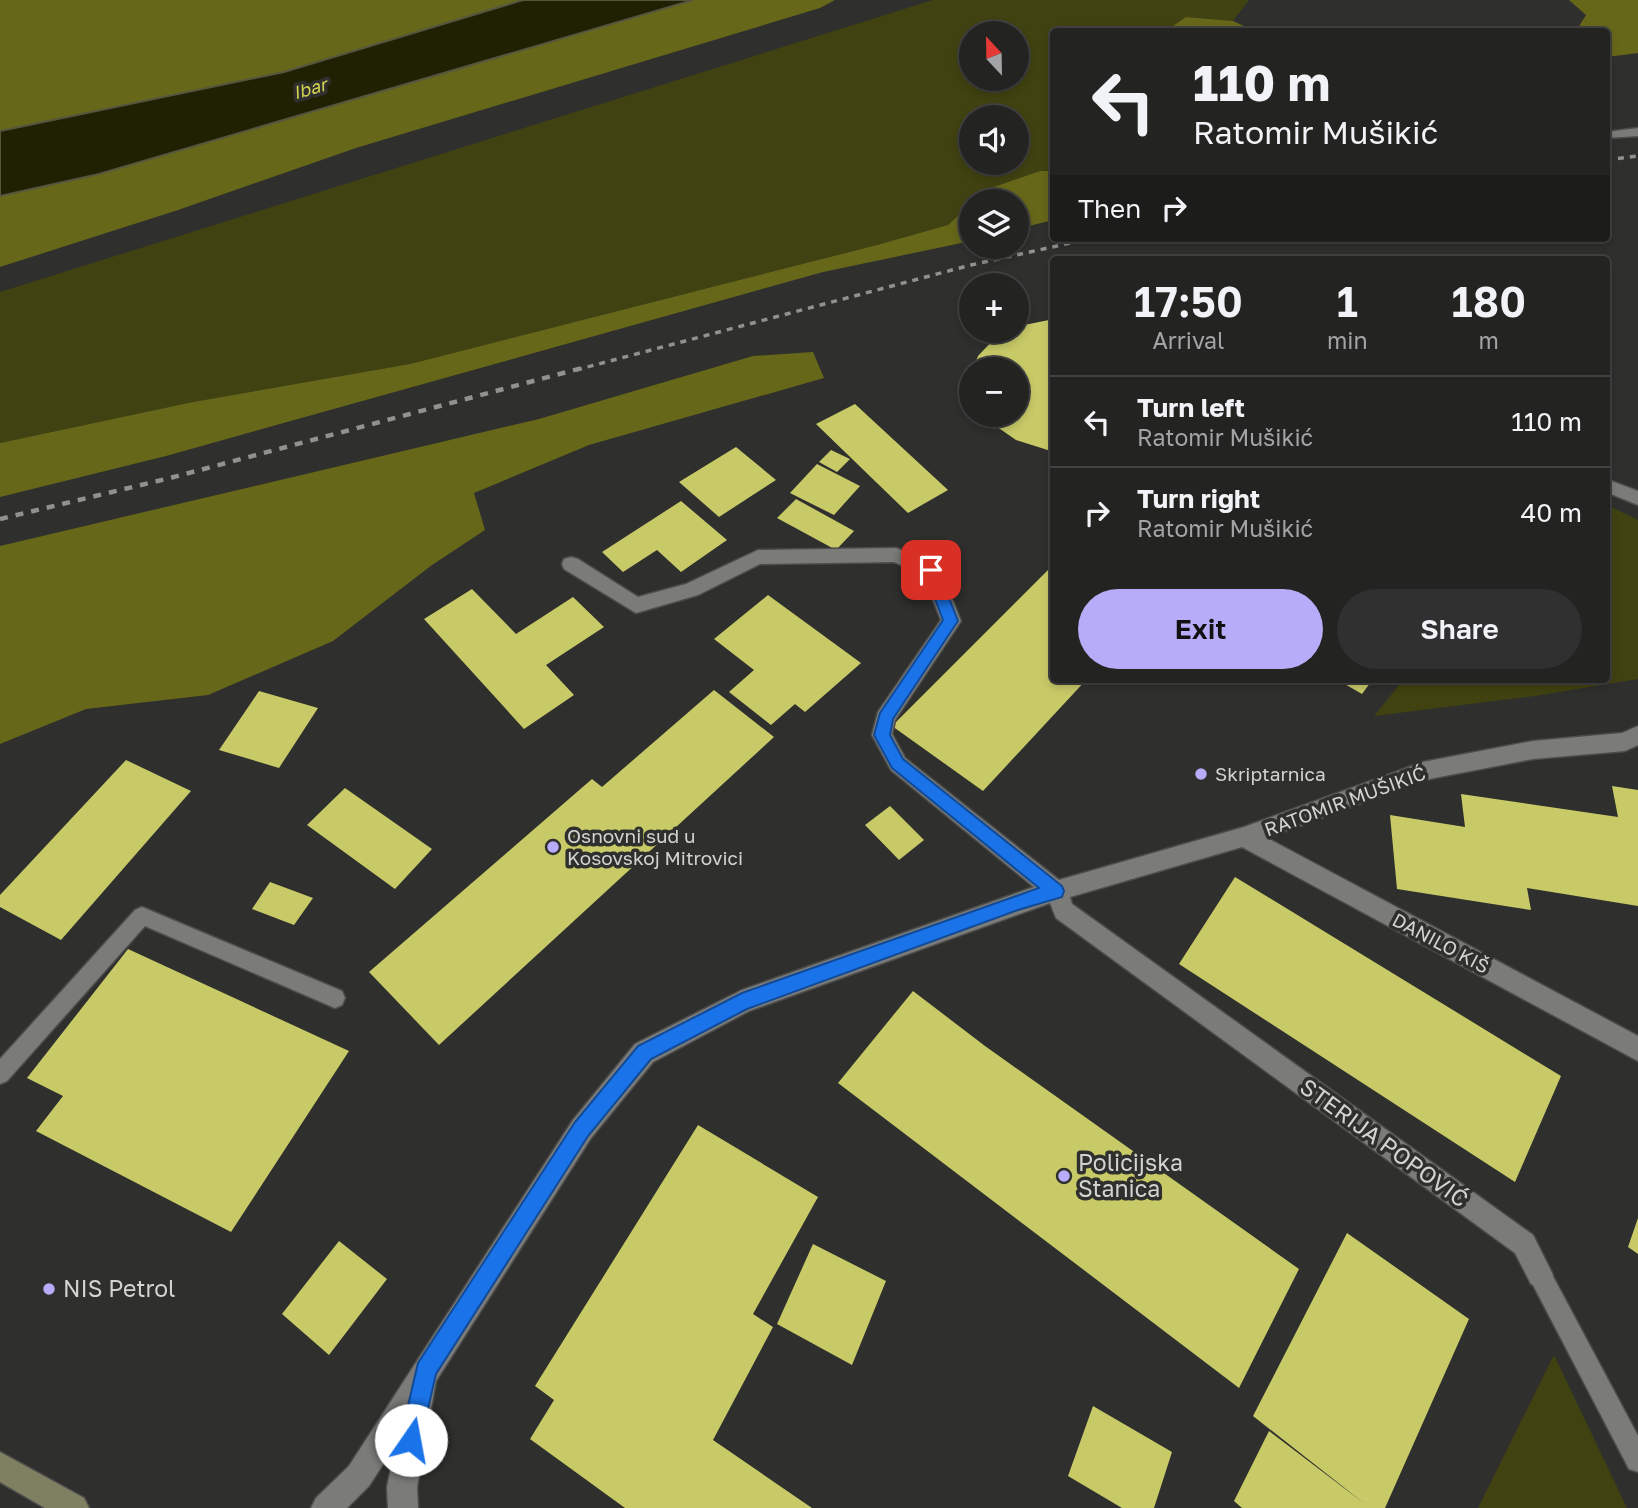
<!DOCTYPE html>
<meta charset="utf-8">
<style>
:root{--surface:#232422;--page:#2f302f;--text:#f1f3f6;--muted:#a3a4a5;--line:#404140;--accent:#b6acf8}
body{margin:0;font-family:"Golos Text",sans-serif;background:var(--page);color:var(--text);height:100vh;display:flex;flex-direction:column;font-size:26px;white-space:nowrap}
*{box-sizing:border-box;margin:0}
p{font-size:23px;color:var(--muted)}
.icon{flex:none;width:38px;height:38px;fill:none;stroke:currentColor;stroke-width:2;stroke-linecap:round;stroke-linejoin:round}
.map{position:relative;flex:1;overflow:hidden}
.details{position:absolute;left:1050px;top:256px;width:560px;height:427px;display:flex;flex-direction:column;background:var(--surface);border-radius:7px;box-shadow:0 4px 10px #0003,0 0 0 2px var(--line)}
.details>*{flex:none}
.hud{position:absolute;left:1050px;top:28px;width:560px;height:214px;border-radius:7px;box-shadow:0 4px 10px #0003,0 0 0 2px var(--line);background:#232422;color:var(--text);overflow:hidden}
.needle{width:46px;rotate:338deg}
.fabs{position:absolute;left:959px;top:21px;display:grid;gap:14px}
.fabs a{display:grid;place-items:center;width:70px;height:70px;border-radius:50%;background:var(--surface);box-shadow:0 4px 10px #0003,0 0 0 2px var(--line);font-size:35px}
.pin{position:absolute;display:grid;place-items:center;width:60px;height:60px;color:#fff;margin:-30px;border-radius:14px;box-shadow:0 4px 10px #0006}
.me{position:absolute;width:77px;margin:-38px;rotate:12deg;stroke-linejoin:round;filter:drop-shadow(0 0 5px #0008)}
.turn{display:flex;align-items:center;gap:24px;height:147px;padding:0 28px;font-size:32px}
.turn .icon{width:91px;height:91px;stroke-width:2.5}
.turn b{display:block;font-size:49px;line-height:60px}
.then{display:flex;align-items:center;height:66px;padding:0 28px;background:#0003;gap:14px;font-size:26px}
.eta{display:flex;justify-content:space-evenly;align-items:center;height:119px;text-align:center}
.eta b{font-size:42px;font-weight:600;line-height:49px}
.action{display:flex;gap:14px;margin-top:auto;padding:14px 28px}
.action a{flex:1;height:80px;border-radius:42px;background:var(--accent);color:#111;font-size:28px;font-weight:600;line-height:80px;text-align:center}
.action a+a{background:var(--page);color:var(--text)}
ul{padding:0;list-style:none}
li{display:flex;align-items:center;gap:21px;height:91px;padding:0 28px;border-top:2px solid var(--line)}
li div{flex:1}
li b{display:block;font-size:26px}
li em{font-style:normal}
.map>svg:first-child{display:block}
</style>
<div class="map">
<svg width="1638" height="1508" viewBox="0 0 1638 1508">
<rect width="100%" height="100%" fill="#2f302d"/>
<path fill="#414211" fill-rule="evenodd" d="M 933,0 L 1249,0 L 1233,21 L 1186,17 L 1168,30 L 1170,31 L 1054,32 L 1053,171 L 1040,171 L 988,189 L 948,225 L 877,245 L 410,364 L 193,402 L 0,443 L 0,292 ZM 971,33 L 1017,33 L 1017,79 L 971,79 ZM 971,117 L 1017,117 L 1017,163 L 971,163 Z
M 1607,505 L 1638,520 L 1638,679 L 1535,696 L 1374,716 L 1404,679 L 1606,679 Z
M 1554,1355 L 1627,1508 L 1478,1508 Z"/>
<path fill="#666719" d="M 0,0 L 523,0 L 284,72 L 0,131 Z
M 693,0 L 835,0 L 820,8 L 356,148 L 178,210 L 0,267 L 0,196 L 99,174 Z
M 1569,0 L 1638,0 L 1638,53 L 1607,57 L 1606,32 L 1576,31 L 1586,15 Z
M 1186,17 L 1233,21 L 1255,31 L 1167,30 Z
M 1040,171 L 1053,171 L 1053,220 L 1017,229 L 1017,201 L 974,201 L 988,189 Z
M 971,204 L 971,241 L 823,272 L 166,456 L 0,497 L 0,443 L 193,402 L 410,364 L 877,245 L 948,225 Z
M 813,352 L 824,378 L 589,445 L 474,493 L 485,530 L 432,565 L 333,641 L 208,695 L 86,709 L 0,744 L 0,546 L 539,419 L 753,356 Z"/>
<path fill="#202102" stroke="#565640" stroke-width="2" d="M 523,0 L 693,0 L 99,174 L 0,196 L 0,131 L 284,72 Z"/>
<path fill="#c8ca68" d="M 1049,320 L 1054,321 L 1054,452 L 1016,440 L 990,422 L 985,415 L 1017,415 L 1017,369 L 973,369 L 978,356 L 994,339 L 1009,331 L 1017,331 L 1019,326 Z
M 855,404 L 948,490 L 908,513 L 816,424 Z
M 736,447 L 776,480 L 719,517 L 679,482 Z
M 831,450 L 850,459 L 837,472 L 819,462 Z
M 817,464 L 860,486 L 834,515 L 790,493 Z
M 796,499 L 854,531 L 836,550 L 777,518 Z
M 681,501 L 727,540 L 681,572 L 657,550 L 623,572 L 602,552 Z
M 1054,564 L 1054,679 L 1087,679 L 983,791 L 892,726 Z
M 472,589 L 516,634 L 573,597 L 604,627 L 546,665 L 574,695 L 524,729 L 424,619 Z
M 768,595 L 861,663 L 805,712 L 795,704 L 771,725 L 729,692 L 754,670 L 714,639 Z
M 1336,679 L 1373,679 L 1362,694 Z
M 714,690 L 774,737 L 439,1045 L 369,972 L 592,779 L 602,787 Z
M 259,691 L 318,708 L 279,768 L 219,750 Z
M 126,760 L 191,791 L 61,940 L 0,907 L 0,895 Z
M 1612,786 L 1638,790 L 1638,906 L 1527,888 L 1531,910 L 1397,889 L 1390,815 L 1465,827 L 1461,794 L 1618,817 Z
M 345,788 L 432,849 L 395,889 L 307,825 Z
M 890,806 L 924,840 L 899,860 L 865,825 Z
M 1235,877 L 1561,1076 L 1515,1182 L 1179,964 Z
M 270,882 L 313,898 L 294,925 L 252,909 Z
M 128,949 L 349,1051 L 231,1232 L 36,1131 L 63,1096 L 27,1078 Z
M 913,991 L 985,1046 L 1299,1269 L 1239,1388 L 838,1083 Z
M 698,1125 L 818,1197 L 753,1314 L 773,1327 L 713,1440 L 812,1508 L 625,1508 L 530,1439 L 554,1400 L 535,1386 Z
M 1638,1218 L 1638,1254 L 1628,1247 Z
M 1347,1233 L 1469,1319 L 1385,1508 L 1242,1508 L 1234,1501 L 1269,1431 L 1365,1504 L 1253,1416 Z
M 339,1241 L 387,1279 L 329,1355 L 282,1314 Z
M 813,1244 L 886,1281 L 852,1365 L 777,1324 Z
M 1093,1406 L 1172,1452 L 1154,1508 L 1122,1508 L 1068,1476 Z"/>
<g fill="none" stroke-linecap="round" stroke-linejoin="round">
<defs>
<path id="lane" d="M 1638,128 L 1638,136 L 1606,138 L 1606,132 Z
M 142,907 L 342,991 L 345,998 L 342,1005 L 335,1008 L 145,926 L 7,1081 L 0,1084 L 0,1059 L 135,910 Z
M 1540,1264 L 1548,1267 L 1638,1436 L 1638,1472 L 1629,1469 L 1532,1283 L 1529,1275 L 1532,1267 Z"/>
<path id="street" d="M 1606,479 L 1638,491 L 1638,505 L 1606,492 Z
M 896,548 L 938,565 L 961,621 L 895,720 L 892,734 L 905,758 L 1059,880 L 1244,827 L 1423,762 L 1533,741 L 1622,733 L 1638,726 L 1638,745 L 1625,751 L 1533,759 L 1424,780 L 1267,838 L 1638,1036 L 1638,1061 L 1242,847 L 1070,897 L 1072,904 L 1533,1235 L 1553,1275 L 1549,1284 L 1540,1288 L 1531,1284 L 1515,1253 L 1056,918 L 1050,903 L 749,1011 L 653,1062 L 591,1138 L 436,1381 L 417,1487 L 418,1508 L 388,1508 L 387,1487 L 396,1444 L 369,1486 L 347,1508 L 311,1508 L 316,1498 L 349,1466 L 573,1120 L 635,1044 L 742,990 L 1034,887 L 891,770 L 872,735 L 878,712 L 941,620 L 923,575 L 894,562 L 760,564 L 698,595 L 636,613 L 564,569 L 562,564 L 564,559 L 571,557 L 578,559 L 638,597 L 686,584 L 758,550 Z"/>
<path id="secondary" d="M 0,1452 L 84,1498 L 89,1508 L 45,1508 L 0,1482 Z"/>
</defs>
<use href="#lane" stroke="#4c4c4b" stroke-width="3"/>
<use href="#street" stroke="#4c4c4b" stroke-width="3"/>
<use href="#secondary" stroke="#4c4c4b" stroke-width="3"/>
<use href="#lane" fill="#7b7b79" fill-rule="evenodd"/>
<use href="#street" fill="#7b7b79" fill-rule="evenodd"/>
<use href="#secondary" fill="#7f8062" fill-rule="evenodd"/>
<path stroke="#919290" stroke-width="3.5" stroke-dasharray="6 6" stroke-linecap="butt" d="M 1606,160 L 1638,156
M 576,370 L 971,265 L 1093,238"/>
<path stroke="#919290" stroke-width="4.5" stroke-dasharray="8 8" stroke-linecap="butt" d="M 0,519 L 170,478 L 582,368"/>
</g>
<path fill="#1a73e8" stroke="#114b97" stroke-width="2" d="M 931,565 L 938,570 L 958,621 L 893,719 L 890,735 L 903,759 L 1062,886 L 1064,891 L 1062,897 L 1018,910 L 747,1009 L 651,1059 L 588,1136 L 436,1374 L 419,1448 L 411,1451 L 404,1448 L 400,1440 L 418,1363 L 575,1122 L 638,1046 L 742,993 L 1039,888 L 892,768 L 874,735 L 880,713 L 943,620 L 924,570 Z"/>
<g fill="#b6acf8" stroke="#2f302d" stroke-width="2.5">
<circle cx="1201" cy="774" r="7"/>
<circle cx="553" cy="847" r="7"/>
<circle cx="1064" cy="1176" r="7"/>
<circle cx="49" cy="1289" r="7"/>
</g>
<g text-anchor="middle" stroke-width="7" stroke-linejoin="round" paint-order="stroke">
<g font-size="18" font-style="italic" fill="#d3d551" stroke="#2f302d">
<text transform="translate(310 89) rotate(-16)" y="6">Ibar</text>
</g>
<g font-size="19" fill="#d3d3d2" stroke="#2f302d" text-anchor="start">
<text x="1215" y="781">Skriptarnica</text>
<text x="567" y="843">Osnovni sud u<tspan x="567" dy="22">Kosovskoj Mitrovici</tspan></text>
</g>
<g font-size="19" fill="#d3d3d2" stroke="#2f302d">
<text transform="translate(1345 801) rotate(-20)" y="7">RATOMIR MUŠIKIĆ</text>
<text transform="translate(1441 943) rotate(28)" y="7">DANILO KIŠ</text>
</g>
<g font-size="23" fill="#d3d3d2" stroke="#2f302d">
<text transform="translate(1384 1143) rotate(36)" y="8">STERIJA POPOVIĆ</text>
</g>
<g font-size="23" fill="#d3d3d2" stroke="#2f302d" text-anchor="start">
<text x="1078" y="1171">Policijska<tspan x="1078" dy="26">Stanica</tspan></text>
<text x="63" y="1297">NIS Petrol</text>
</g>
</g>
</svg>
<div class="fabs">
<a><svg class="needle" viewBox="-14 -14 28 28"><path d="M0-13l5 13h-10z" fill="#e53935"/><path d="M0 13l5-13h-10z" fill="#a3a4a5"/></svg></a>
<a><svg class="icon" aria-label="sound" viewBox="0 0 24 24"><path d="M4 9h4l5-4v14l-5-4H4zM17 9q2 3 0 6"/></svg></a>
<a><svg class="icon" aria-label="layers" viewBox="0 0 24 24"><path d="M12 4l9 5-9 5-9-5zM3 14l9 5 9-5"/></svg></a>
<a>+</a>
<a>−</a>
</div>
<div class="pin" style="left:931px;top:570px;background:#d93025"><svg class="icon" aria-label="arrive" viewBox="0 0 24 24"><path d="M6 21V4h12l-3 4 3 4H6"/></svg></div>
<svg class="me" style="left:411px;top:1440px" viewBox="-20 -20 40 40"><circle r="19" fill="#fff"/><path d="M0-13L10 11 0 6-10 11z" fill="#1a73e8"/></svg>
<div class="hud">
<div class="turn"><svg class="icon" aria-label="left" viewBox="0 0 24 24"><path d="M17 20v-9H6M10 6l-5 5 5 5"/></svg><div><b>110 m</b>Ratomir Mušikić</div></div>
<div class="then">Then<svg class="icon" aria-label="right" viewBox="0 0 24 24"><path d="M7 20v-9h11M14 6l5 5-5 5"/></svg></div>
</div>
<section class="details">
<div class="eta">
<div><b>17:50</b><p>Arrival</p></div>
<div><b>1</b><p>min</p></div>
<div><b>180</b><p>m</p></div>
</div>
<ul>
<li><svg class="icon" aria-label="left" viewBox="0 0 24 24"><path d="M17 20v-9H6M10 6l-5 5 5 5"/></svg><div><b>Turn left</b><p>Ratomir Mušikić</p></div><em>110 m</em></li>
<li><svg class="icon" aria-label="right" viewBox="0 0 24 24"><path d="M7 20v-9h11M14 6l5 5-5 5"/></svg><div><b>Turn right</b><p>Ratomir Mušikić</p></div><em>40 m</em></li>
</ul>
<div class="action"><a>Exit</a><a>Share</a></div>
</section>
</div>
